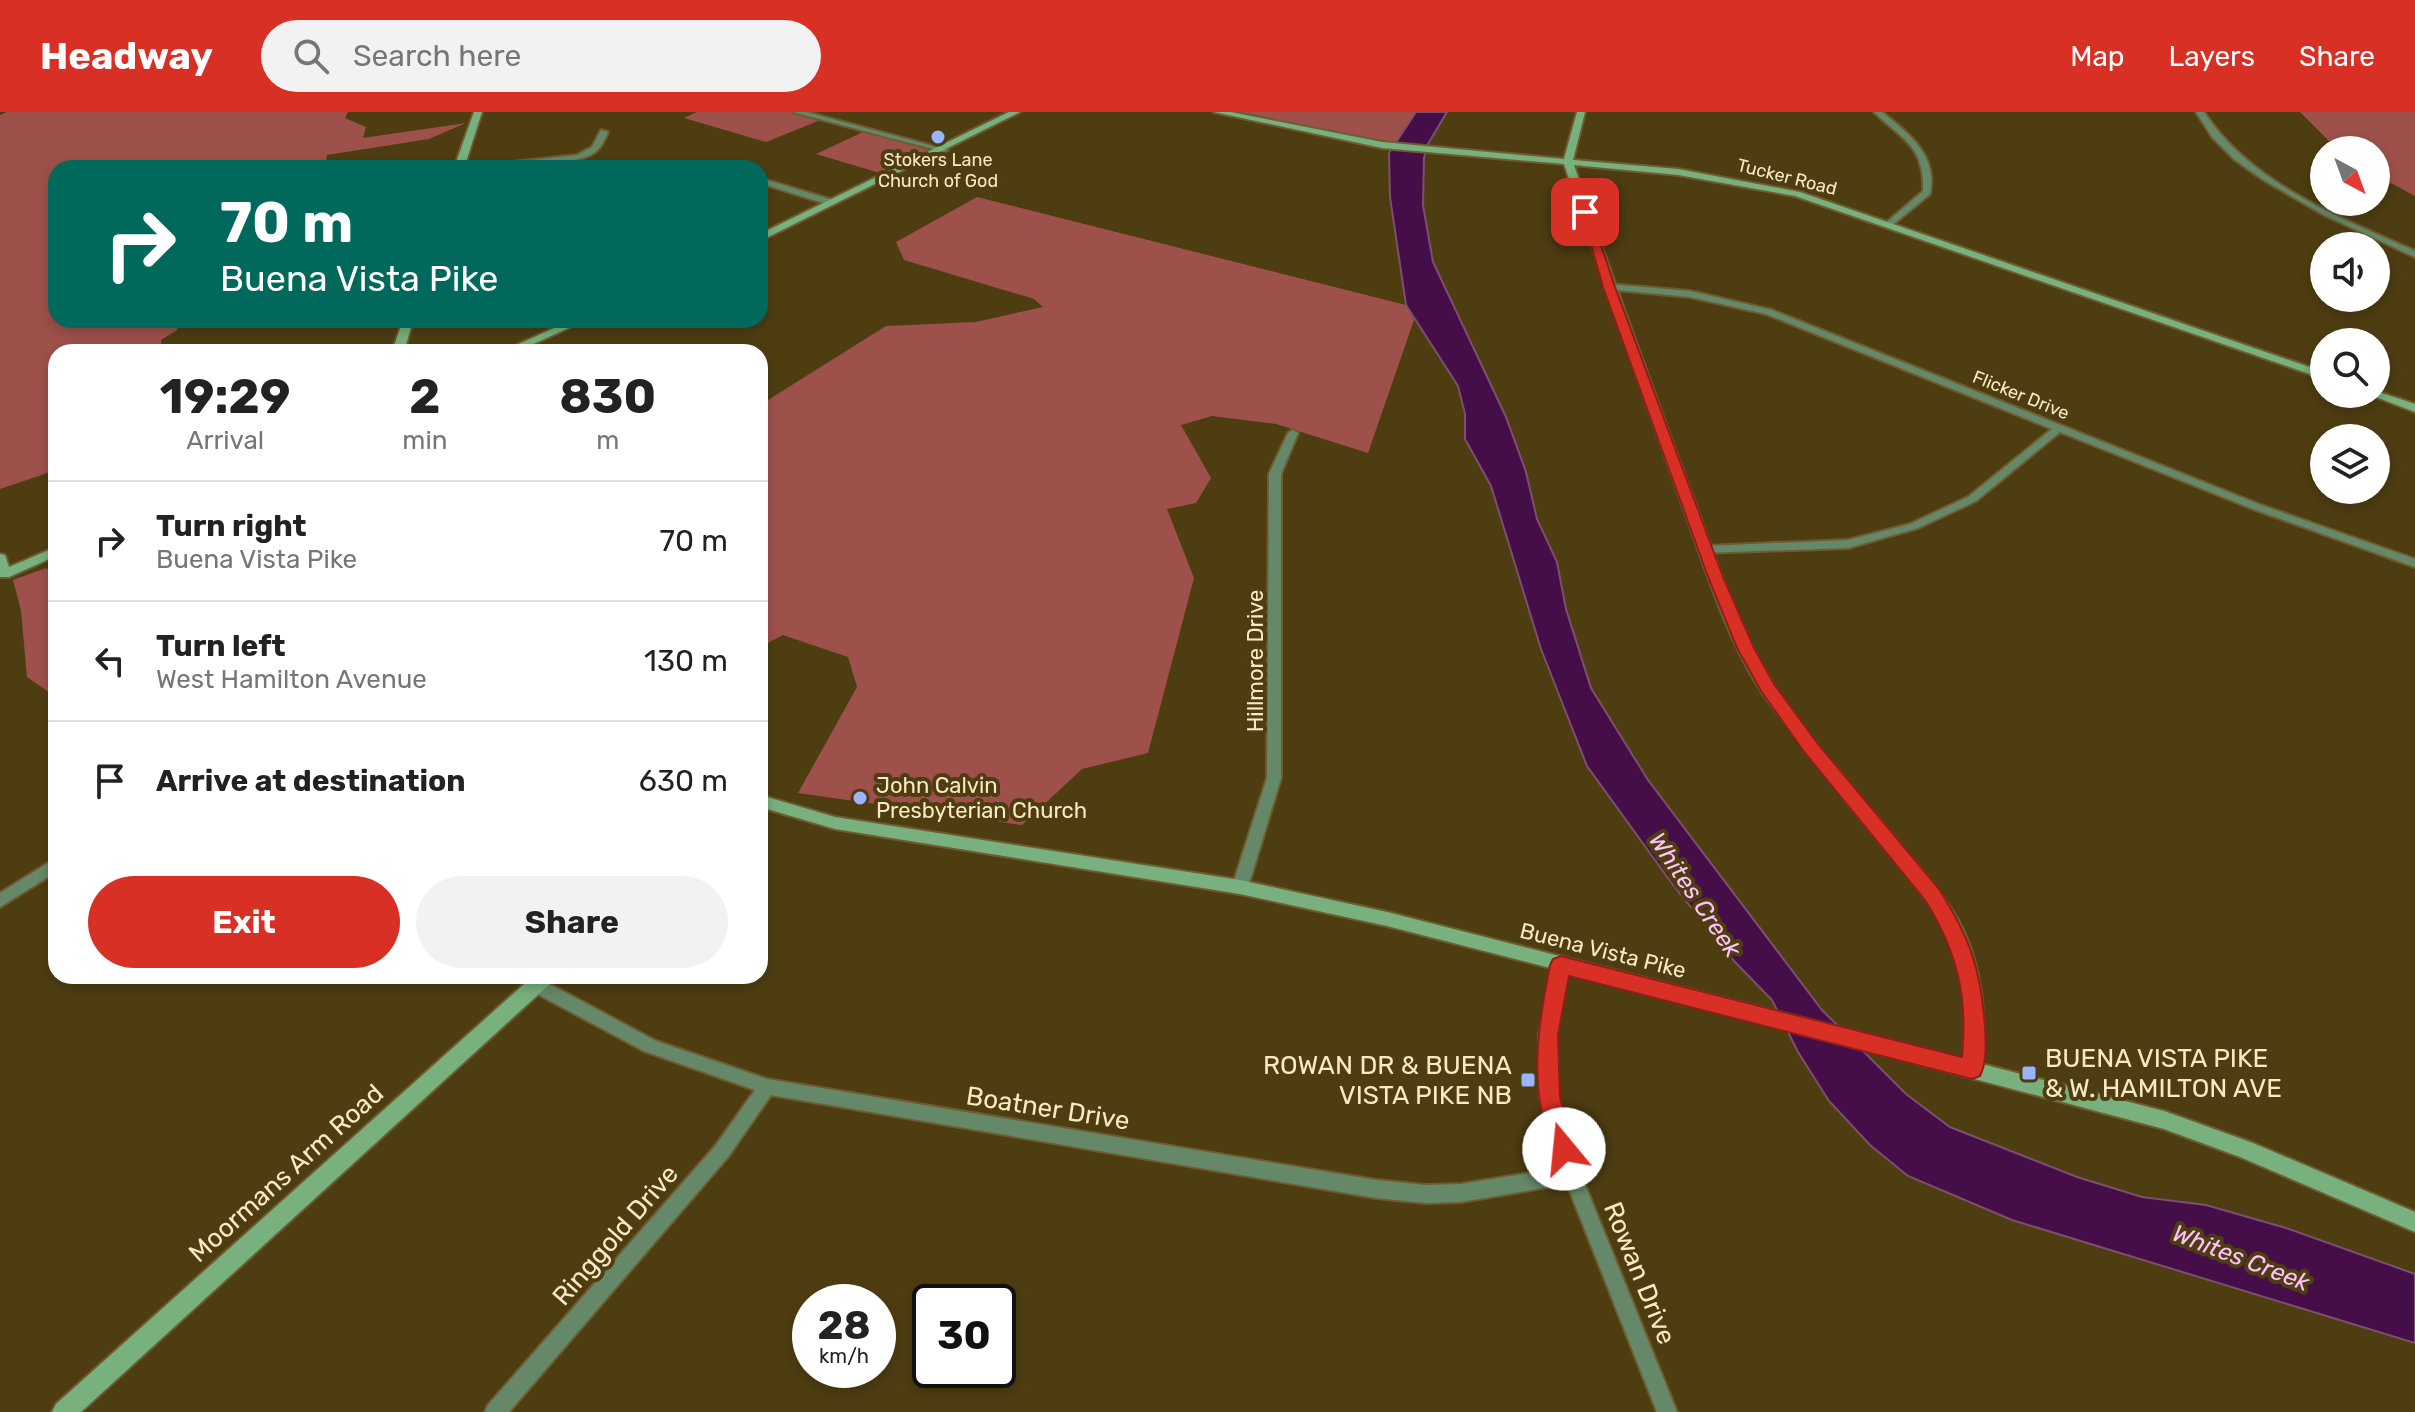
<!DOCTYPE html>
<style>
:root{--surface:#fff;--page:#f2f2f2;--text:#222;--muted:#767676;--line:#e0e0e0;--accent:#d93025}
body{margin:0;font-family:Rubik,sans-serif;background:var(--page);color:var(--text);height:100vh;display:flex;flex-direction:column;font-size:30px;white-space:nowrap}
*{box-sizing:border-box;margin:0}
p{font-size:26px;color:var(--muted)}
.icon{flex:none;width:44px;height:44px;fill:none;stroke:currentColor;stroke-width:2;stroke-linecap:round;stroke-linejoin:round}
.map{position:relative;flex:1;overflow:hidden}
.sheet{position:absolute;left:48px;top:232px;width:720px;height:640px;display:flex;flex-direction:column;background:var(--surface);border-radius:24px;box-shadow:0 4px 12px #0003}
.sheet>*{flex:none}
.hud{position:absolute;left:48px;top:48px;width:720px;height:168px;border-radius:24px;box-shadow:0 4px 12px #0003;background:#00695c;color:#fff;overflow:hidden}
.needle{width:52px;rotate:139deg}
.buttons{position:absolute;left:2310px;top:24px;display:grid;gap:16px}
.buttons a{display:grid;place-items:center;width:80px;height:80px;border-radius:50%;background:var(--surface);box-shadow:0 4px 12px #0003;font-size:40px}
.speed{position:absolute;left:792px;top:1172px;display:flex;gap:16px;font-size:40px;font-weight:700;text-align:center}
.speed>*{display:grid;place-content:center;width:104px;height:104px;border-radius:50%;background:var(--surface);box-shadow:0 4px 12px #0003;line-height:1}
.speed small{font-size:20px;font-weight:400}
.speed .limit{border:4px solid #111;border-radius:12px;background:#fff;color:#111}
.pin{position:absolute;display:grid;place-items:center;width:68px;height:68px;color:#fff;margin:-34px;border-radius:16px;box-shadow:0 4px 12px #0006}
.me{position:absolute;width:88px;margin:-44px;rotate:343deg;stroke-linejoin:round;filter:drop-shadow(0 0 6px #0008)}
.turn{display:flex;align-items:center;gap:28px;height:168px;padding:0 40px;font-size:36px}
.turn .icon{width:104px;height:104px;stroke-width:2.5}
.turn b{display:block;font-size:56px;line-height:68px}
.eta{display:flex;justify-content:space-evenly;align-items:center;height:136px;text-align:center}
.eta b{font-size:48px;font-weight:700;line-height:56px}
.action{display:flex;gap:16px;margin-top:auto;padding:16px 40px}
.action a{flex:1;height:92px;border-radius:48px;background:var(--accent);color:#fff;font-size:32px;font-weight:700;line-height:92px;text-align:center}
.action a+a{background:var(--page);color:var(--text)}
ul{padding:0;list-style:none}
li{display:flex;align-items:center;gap:24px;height:120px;padding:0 40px;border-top:2px solid var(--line)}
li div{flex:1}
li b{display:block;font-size:30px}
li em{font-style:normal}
header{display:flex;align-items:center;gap:48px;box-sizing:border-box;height:112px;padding:0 40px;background:var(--accent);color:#fff}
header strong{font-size:38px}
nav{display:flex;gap:44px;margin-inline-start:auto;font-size:28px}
.search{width:560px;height:72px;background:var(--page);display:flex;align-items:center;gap:20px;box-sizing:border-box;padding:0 28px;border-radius:44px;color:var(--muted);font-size:30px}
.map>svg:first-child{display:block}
</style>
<header>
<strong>Headway</strong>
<div class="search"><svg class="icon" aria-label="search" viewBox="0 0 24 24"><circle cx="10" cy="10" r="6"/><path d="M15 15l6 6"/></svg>Search here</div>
<nav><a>Map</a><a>Layers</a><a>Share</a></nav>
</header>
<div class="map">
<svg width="2415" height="1300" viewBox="0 0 2415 1300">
<rect width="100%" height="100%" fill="#4e3d11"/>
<path fill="#9d514a" d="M 7,0 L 348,0 L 345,6 L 366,15 L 363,26 L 466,11 L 429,27 L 327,43 L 325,56 L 56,56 L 56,208 L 178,208 L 177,218 L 161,228 L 162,240 L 56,240 L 56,358 L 0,377 L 0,3 Z
M 697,0 L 797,0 L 823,7 L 766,30 L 684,6 Z
M 1230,0 L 1421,0 L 1396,31 Z
M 2300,0 L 2415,0 L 2415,84 L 2376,63 L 2376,38 L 2338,38 Z
M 867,18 L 944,38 L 890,64 L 816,42 Z
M 977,85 L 1406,193 L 1414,208 L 1368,341 L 1276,312 L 1212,304 L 1181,313 L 1211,366 L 1196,391 L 1167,397 L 1194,466 L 1148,641 L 1082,657 L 1022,713 L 798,681 L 857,575 L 848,545 L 783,523 L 760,535 L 760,293 L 886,214 L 976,210 L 1043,195 L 1034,187 L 904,148 L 896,130 Z
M 46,456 L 56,465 L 56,585 L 27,565 L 21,499 L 13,468 Z"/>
<path fill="#460e48" stroke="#7c506d" stroke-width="2" d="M 1416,0 L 1447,0 L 1428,32 L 1424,46 L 1423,93 L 1433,150 L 1506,305 L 1526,360 L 1537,407 L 1557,450 L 1566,497 L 1591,576 L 1648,668 L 1822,898 L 1906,982 L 1950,1015 L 2077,1065 L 2142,1085 L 2206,1093 L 2286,1116 L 2415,1162 L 2415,1231 L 2012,1108 L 1908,1064 L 1870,1033 L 1829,989 L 1798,940 L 1772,888 L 1734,849 L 1673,773 L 1587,654 L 1541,537 L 1491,374 L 1465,327 L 1465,302 L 1458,274 L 1406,193 L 1390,85 L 1389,41 Z"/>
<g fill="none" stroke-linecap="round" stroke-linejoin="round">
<defs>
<path id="street" d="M 793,0 L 806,0 L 948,38 L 944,40 Z
M 1874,0 L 1882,0 C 1909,22 1938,43 1930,82 L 1890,115 L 1886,112 L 1887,110 L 1923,79 C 1925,34 1903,28 1874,0 Z
M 2196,0 L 2204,0 C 2251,72 2339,105 2415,139 L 2415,145 L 2324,103 L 2262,67 L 2234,47 L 2212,25 Z
M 601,18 L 608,20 C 605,28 601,36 594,41 C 572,55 500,56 473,56 L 477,54 L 577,43 L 592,35 Z
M 760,66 L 836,89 L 837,91 L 830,93 L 760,71 Z
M 1609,172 L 1690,179 L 1772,198 L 2261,393 L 2415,447 L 2415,455 L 2253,397 L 2060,320 L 1976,389 L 1918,416 L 1848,436 L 1702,441 L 1700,438 L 1706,434 L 1848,428 L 1910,412 L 1968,385 L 2052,317 L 1766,202 L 1690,185 L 1606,177 L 1606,173 Z
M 1293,318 L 1298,321 L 1281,362 L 1281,666 L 1248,775 L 1245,779 L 1240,781 L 1235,779 L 1232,775 L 1267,666 L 1269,362 L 1288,321 Z
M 56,746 L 56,760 L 0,795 L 0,781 Z
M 1561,846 L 1567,848 L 1569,853 L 1555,923 L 1558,986 L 1581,1063 L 1677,1300 L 1657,1300 L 1567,1072 L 1461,1090 L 1425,1091 L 1376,1086 L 771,983 L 728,1045 L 509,1300 L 485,1300 L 488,1293 L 716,1033 L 755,978 L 644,939 L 530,878 L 528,873 L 530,868 L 536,866 L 542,868 L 656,929 L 767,967 L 1376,1068 L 1425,1073 L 1461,1072 L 1561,1056 L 1540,986 L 1539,923 L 1553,853 L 1555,848 Z"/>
<path id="secondary" d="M 474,0 L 482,0 L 464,56 L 454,56 Z
M 1009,0 L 1020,0 L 760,129 L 760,122 Z
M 1214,0 L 1231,0 L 1382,30 L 1564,47 L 1577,0 L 1585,0 L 1573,48 L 1678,57 L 1800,80 L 2324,260 L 2324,267 L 1795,84 L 1678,63 L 1574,53 C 1610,162 1650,270 1690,378 C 1715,443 1736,514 1773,572 C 1811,631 1861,684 1905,738 C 1927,765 1954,794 1967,827 C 1983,867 1986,909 1982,952 L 2164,999 L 2253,1031 L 2415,1100 L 2415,1120 L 2240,1045 L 2164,1017 L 1695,893 L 1387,814 L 1240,782 L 835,717 L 760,695 L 760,683 L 835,705 L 1240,768 L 1387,800 L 1963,947 C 1967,907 1965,865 1950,828 C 1934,792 1904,761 1879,730 C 1840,682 1801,633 1764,583 C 1727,530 1703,449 1681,389 C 1641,277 1601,165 1564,52 L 1382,36 Z
M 403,208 L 413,208 L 404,240 L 392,240 Z
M 572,208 L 586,208 L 516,240 L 501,240 Z
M 2376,279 L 2415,292 L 2415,300 L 2368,282 L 2376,282 Z
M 56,435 L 56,444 L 9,465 L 0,465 L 0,442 L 5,443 L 9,455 Z
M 533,864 L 555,864 L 553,869 L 81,1300 L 52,1300 L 56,1292 Z"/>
</defs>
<use href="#street" stroke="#6d5c31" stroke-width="4"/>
<use href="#secondary" stroke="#6d5c31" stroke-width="4"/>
<use href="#street" fill="#658968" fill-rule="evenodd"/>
<use href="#secondary" fill="#78b17d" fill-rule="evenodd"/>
</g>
<path fill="#d93025" stroke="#8d1f18" stroke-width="2" d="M 1581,98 L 1590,100 L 1615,175 L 1723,465 L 1754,536 L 1774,572 L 1818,632 L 1939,777 C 1970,826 1981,857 1985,915 C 1986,931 1987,950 1980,964 L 1972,967 L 1569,864 L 1558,923 L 1560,986 L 1576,1037 L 1573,1045 L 1564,1048 L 1556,1045 C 1527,979 1537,921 1550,853 L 1553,847 L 1561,844 L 1962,945 C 1968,884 1957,839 1925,788 L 1805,641 L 1761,579 L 1737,536 L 1708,465 L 1603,175 Z"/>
<g fill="#98b5fd" stroke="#4e3d11" stroke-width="3">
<circle cx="938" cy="25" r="8"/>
<circle cx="860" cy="686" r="8"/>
<rect x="2021" y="953" width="16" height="16" rx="4"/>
<rect x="1520" y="960" width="16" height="16" rx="4"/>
</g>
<g text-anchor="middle" stroke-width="8" stroke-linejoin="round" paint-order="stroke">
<g font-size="18" fill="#fae9c3" stroke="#4e3d11">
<text x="938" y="54">Stokers Lane<tspan x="938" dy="21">Church of God</tspan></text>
</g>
<g font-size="18" fill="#fae9c3" stroke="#4e3d11">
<text transform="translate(1787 65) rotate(14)" y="6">Tucker Road</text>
<text transform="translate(2021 283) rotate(22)" y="6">Flicker Drive</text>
</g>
<g font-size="22" fill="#fae9c3" stroke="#4e3d11">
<text transform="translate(1255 549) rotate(-90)" y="8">Hillmore Drive</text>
<text transform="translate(1603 838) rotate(14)" y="8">Buena Vista Pike</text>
</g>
<g font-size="22" fill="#fae9c3" stroke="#4e3d11" text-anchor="start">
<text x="876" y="681">John Calvin<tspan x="876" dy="25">Presbyterian Church</tspan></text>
</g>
<g font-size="24" font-style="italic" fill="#fec2fe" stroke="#4e3d11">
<text transform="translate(1695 783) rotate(56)" y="8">Whites Creek</text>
<text transform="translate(2241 1146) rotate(21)" y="8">Whites Creek</text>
</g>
<g font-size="26" fill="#fae9c3" stroke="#4e3d11" text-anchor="start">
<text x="2045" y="955">BUENA VISTA PIKE<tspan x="2045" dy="30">&amp; W. HAMILTON AVE</tspan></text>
<text x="1512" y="962" text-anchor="end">ROWAN DR &amp; BUENA<tspan x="1512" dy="30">VISTA PIKE NB</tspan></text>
</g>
<g font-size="26" fill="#fae9c3" stroke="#4e3d11">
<text transform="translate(1048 996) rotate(9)" y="9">Boatner Drive</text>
<text transform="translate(286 1061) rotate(-42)" y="9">Moormans Arm Road</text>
<text transform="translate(615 1123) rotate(-49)" y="9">Ringgold Drive</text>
<text transform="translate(1640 1161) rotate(68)" y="9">Rowan Drive</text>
</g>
</g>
</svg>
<div class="buttons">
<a><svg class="needle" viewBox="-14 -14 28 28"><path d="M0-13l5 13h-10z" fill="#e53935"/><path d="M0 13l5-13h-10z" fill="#767676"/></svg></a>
<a><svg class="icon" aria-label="sound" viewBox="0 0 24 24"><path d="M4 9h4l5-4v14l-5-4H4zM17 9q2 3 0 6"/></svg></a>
<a><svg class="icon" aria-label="search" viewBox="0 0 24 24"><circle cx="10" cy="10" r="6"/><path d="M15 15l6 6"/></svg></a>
<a><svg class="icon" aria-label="layers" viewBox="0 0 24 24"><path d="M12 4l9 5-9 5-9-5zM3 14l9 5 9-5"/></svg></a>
</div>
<div class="speed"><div>28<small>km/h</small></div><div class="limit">30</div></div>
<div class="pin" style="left:1585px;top:100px;background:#d93025"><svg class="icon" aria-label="arrive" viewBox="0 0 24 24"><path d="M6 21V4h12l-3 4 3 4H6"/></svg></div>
<svg class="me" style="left:1564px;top:1037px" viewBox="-20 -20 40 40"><circle r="19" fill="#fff"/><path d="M0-13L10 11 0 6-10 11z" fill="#d93025"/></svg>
<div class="hud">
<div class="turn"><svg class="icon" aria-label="right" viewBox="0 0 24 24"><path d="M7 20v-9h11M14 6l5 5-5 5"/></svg><div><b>70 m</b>Buena Vista Pike</div></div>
</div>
<section class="sheet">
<div class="eta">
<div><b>19:29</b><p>Arrival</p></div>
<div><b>2</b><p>min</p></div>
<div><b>830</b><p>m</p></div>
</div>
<ul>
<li><svg class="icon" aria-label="right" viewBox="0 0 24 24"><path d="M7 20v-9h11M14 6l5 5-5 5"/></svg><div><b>Turn right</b><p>Buena Vista Pike</p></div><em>70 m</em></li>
<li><svg class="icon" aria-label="left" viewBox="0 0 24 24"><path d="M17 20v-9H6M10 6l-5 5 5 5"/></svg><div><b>Turn left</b><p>West Hamilton Avenue</p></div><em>130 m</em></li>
<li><svg class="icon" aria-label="arrive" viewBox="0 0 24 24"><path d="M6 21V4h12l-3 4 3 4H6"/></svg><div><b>Arrive at destination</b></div><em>630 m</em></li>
</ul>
<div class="action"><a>Exit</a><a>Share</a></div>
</section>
</div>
